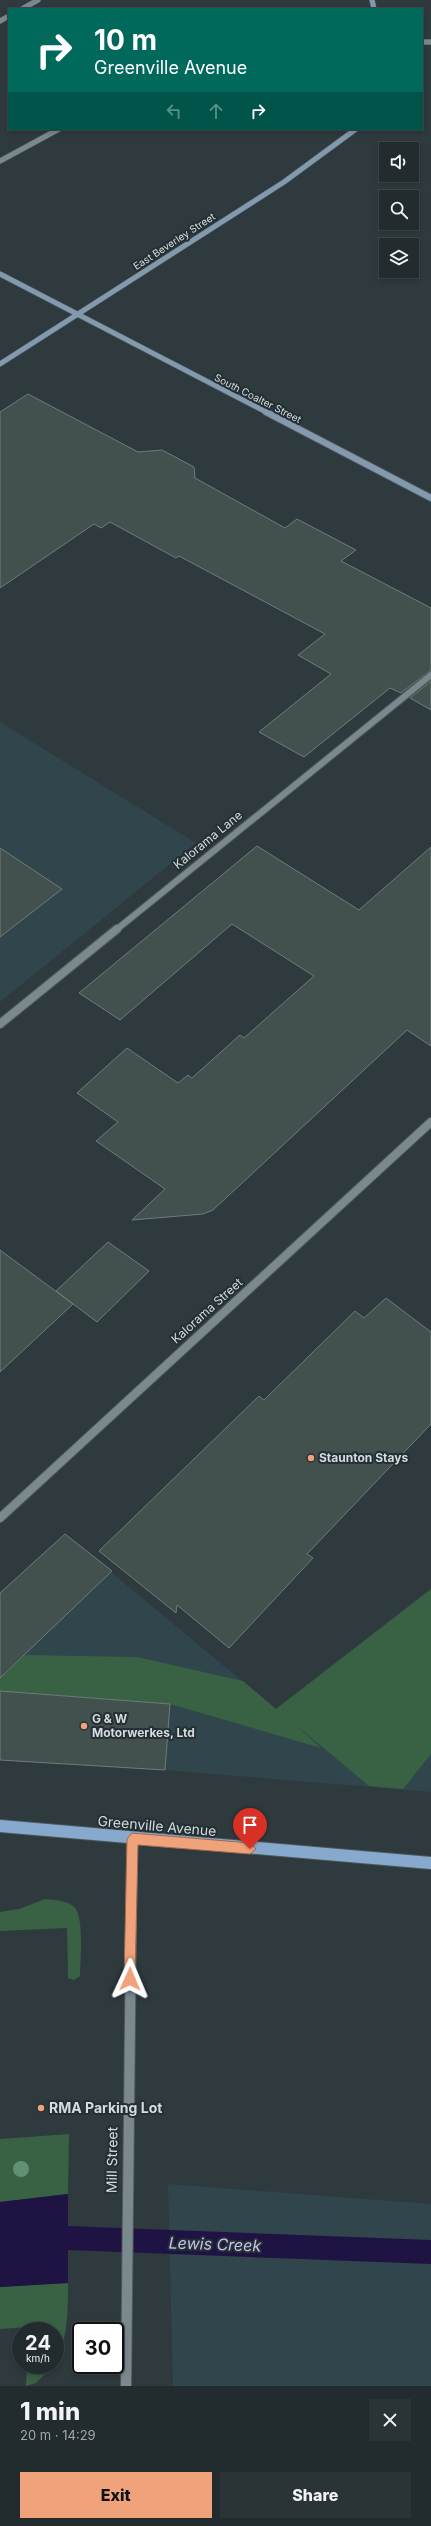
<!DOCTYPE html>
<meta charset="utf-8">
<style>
:root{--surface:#222c2e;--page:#2a3436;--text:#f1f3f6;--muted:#a2a7aa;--line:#3f484a;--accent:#f0a27a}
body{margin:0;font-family:Inter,sans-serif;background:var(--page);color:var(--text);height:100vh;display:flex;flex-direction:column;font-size:15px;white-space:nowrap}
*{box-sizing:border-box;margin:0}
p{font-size:13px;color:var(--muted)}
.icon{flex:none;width:22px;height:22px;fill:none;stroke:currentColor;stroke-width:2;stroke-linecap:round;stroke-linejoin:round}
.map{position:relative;height:2386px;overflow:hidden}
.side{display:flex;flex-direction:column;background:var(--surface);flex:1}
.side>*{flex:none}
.hud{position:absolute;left:8px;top:8px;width:415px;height:122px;border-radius:0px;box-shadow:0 2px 6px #0003,0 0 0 1px var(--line);background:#00695c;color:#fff;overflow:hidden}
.buttons{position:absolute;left:379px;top:142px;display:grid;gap:8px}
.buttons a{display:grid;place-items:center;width:40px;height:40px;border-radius:0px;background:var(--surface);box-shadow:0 2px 6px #0003,0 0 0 1px var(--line);font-size:20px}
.speed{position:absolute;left:12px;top:2322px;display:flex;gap:8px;font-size:20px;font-weight:700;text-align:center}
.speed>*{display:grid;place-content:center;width:52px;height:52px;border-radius:50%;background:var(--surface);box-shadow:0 2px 6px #0003,0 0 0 1px var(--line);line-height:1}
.speed small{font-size:10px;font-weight:400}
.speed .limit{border:2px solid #111;border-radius:6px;background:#fff;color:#111}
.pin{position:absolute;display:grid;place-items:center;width:34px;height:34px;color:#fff;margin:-41px -17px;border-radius:50% 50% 50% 0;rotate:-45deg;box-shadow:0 0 4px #0007}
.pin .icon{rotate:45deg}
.me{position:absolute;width:44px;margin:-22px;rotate:1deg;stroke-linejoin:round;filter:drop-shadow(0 0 3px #0008)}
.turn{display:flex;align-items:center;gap:14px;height:84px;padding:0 20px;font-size:18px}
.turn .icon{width:52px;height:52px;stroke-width:2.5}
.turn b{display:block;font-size:28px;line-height:34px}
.lanes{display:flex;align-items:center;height:38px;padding:0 20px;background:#0003;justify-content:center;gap:20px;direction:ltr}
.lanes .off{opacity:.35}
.round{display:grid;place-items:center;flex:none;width:42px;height:42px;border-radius:0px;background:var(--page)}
.headline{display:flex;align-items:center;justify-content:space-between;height:68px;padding:0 20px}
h1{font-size:24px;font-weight:800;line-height:30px}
.primary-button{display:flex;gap:8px;margin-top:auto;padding:8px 20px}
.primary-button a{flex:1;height:46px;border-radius:0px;background:var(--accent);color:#111;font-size:16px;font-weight:800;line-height:46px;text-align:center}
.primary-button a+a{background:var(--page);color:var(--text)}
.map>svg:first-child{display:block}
</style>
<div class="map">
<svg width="431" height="2386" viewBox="0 0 431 2386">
<rect width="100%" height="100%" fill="#2e3a3e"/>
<path fill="#31454c" d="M 0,722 L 196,843 L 0,1002 Z
M 65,1534 L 276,1709 L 431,1589 L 431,1792 L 165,1770 L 0,1760 L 0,1593 Z
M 168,2184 L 431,2204 L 431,2386 L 173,2386 Z"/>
<path fill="#386243" d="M 431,1589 L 431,1754 L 403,1789 L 369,1786 L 296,1725 L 321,1748 L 170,1704 L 0,1691 L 0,1678 L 25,1655 L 137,1657 L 243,1681 L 276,1709 Z
M 45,1899 C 54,1900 65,1900 73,1906 C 85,1914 80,1961 80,1976 L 74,1980 L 68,1978 L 67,1928 L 0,1931 L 0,1912 L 19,1909 Z
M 69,2134 L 68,2194 L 0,2202 L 0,2139 Z
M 68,2283 C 68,2312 68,2338 55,2364 L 55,2331 L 28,2331 L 28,2327 L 0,2329 L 0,2287 Z
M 27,2365 L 54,2365 L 36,2383 L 26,2386 Z"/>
<path fill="#1f1343" d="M 68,2194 L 68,2283 L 0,2287 L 0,2202 Z"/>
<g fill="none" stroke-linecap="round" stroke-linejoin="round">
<path fill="#1f1343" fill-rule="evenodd" d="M 68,2226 L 431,2240 L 431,2264 L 68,2250 L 0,2256 L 0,2232 Z"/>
</g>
<path fill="#42504e" stroke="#6e7d7b" d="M 28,394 L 138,452 L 162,450 L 194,467 L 195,478 L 285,528 L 297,519 L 356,550 L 341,561 L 431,608 L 431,670 L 401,693 L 390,688 L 304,757 L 259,732 L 331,674 L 298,655 L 325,634 L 179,556 L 176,558 L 110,522 L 101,528 L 94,524 L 0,588 L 0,412 Z
M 431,681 L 431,710 L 410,698 Z
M 257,846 L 359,910 L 431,847 L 431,1046 L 407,1030 L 213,1210 L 203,1214 L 132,1220 L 165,1189 L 96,1141 L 118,1122 L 77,1093 L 127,1048 L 178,1083 L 188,1075 L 192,1078 L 240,1035 L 244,1038 L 314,976 L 232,924 L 120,1020 L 79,993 Z
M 0,848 L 62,889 L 0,937 Z
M 108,1242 L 149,1271 L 97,1322 L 56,1291 Z
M 0,1250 L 73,1304 L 0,1372 Z
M 386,1298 L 431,1332 L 431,1424 L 307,1554 L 313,1558 L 229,1648 L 177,1605 L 176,1613 L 99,1551 L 259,1396 L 264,1400 L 355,1311 L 364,1318 Z
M 65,1534 L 112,1571 L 0,1678 L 0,1593 Z
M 0,1691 L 170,1704 L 165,1770 L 0,1760 Z"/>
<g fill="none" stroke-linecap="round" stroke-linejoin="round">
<defs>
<path id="lane-far2" d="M 422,42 L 431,42
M 0,161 L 59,129"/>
<path id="lane-far1" d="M 116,930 L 431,675"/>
<path id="lane" d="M 0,1024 L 117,929"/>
<path id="street-far2" d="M 22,9 L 38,0
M 0,21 L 9,16"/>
<path id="street-far1" d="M 0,1518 L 431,1122"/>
<path id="street" d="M 126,2386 L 132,1839"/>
<path id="secondary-far1" d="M 372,0 L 374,9
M 0,274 L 268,413
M 0,364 L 284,182 L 356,129"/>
<path id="secondary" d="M 266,412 L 431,498"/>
<path id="primary" d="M 0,1826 L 431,1863"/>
</defs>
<use href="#lane-far2" stroke="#4f595d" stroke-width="6"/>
<use href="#lane-far1" stroke="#4f595d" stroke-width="8"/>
<use href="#lane" stroke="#4f595d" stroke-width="10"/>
<use href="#street-far2" stroke="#4f595d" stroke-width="6"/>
<use href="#street-far1" stroke="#4f595d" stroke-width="10"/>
<use href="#street" stroke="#4f595d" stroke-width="12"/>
<use href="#secondary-far1" stroke="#4f595d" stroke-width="6"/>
<use href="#secondary" stroke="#4f595d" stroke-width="8"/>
<use href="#primary" stroke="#4f595d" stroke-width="14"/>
<use href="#lane-far2" stroke="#7b898e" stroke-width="5"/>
<use href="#lane-far1" stroke="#7b898e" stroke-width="6"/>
<use href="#lane" stroke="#7b898e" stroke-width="8"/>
<use href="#street-far2" stroke="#7b898e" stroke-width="5"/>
<use href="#street-far1" stroke="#7b898e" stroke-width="8"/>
<use href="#street" stroke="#7b898e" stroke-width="10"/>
<use href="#secondary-far1" stroke="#8299ae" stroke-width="5"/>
<use href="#secondary" stroke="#8299ae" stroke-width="6"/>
<use href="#primary" stroke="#88a9ce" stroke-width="12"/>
</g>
<circle fill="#609172" cx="21" cy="2169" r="8"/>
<path fill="#f0a27a" stroke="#9c694f" d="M 132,1833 L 250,1843 L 256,1849 L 250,1854 L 138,1845 L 135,1979 L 130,1985 L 124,1979 L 127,1839 Z"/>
<g fill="#f0a27a" stroke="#243034" stroke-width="1.5">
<circle cx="311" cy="1458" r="4"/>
<circle cx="84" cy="1726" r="4"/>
<circle cx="41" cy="2108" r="4"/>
</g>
<g text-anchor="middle" stroke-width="4" stroke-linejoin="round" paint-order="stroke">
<g font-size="10" fill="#d5dcdf" stroke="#243034">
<text transform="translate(174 241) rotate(-33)" y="4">East Beverley Street</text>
<text transform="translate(258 398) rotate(27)" y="4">South Coalter Street</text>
</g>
<g font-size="12" fill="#d5dcdf" stroke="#243034">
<text transform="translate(208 840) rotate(-39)" y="4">Kalorama Lane</text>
<text transform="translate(207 1311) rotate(-42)" y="4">Kalorama Street</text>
</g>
<g font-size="12" font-weight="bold" fill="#d5dcdf" stroke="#243034" text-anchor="start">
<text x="319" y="1462">Staunton Stays</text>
<text x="92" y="1723">G &amp; W<tspan x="92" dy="14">Motorwerkes, Ltd</tspan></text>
</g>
<g font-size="14" fill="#d5dcdf" stroke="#243034">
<text transform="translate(157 1826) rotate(5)" y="5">Greenville Avenue</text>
<text transform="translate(112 2160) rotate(-89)" y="5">Mill Street</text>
</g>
<g font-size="14" font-weight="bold" fill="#d5dcdf" stroke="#243034" text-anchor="start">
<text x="49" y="2113">RMA Parking Lot</text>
</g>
<g font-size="16" font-style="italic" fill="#c6c1f2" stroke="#243034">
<text transform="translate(215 2244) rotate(2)" y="6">Lewis Creek</text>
</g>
</g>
</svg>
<div class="buttons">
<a><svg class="icon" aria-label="sound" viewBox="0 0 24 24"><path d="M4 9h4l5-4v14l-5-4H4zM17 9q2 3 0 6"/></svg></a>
<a><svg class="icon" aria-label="search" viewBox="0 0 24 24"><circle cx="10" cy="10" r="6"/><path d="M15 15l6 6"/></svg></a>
<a><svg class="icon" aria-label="layers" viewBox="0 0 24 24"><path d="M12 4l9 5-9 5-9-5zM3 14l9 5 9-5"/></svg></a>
</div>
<div class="speed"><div>24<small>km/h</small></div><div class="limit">30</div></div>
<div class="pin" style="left:250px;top:1849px;background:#d93025"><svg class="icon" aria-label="arrive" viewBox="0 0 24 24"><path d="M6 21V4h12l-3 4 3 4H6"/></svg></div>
<svg class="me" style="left:130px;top:1979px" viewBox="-20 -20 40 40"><path d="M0-17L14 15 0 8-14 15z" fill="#f0a27a" stroke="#fff" stroke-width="4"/></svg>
<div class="hud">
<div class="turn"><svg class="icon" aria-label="right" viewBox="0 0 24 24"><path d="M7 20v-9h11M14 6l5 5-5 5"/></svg><div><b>10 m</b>Greenville Avenue</div></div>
<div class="lanes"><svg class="icon off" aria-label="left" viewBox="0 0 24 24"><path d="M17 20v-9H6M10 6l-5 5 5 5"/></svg><svg class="icon off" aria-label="ahead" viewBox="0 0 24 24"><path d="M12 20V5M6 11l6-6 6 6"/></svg><svg class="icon" aria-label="right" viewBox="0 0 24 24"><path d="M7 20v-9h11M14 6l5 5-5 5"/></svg></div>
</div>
</div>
<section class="side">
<div class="headline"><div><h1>1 min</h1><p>20 m · 14:29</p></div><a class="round"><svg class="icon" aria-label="close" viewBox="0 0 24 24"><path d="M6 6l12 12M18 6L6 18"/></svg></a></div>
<div class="primary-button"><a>Exit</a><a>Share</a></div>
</section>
